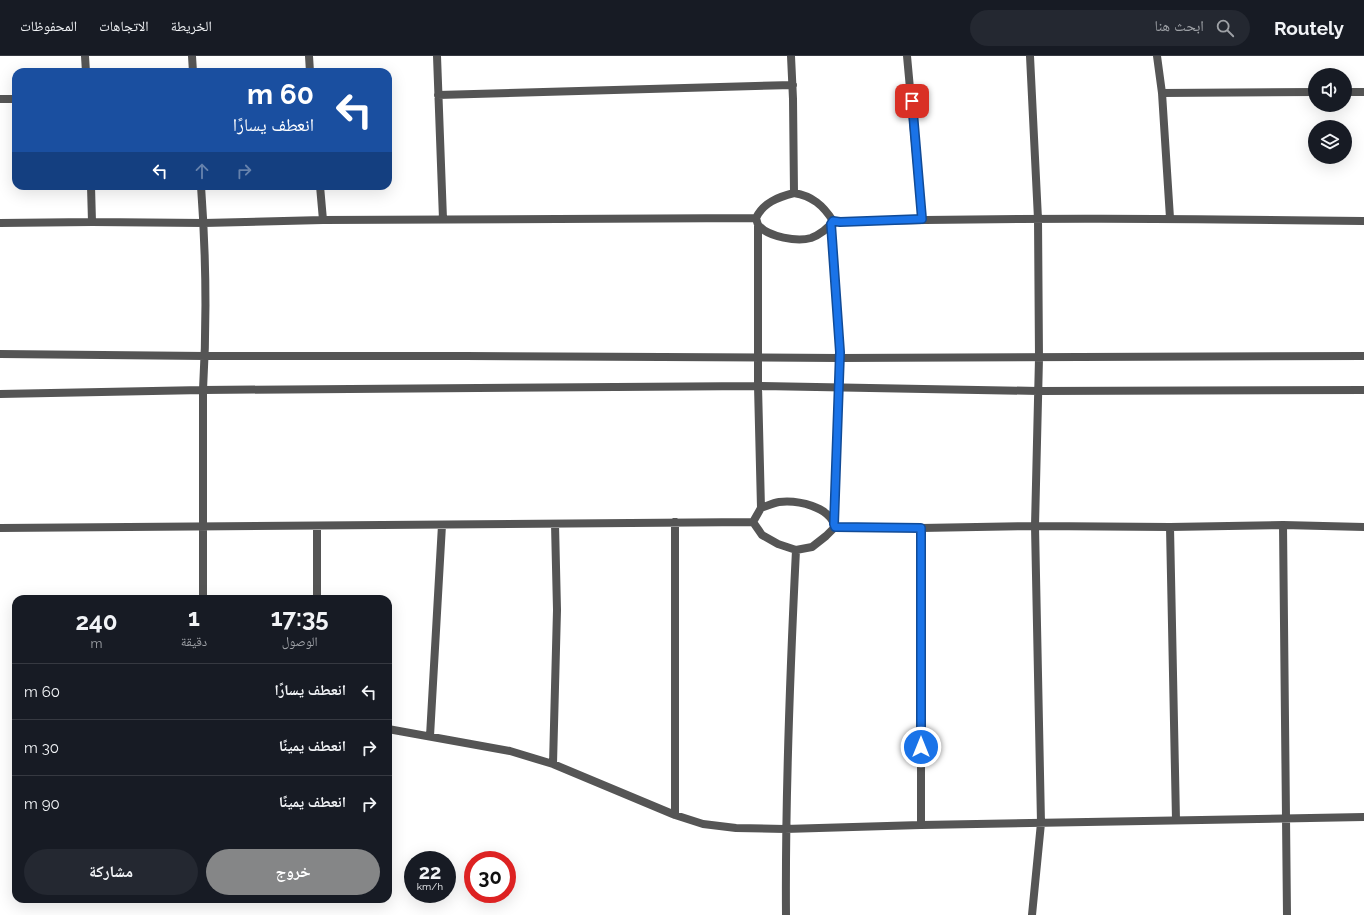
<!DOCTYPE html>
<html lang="ar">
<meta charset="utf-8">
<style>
:root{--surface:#171b24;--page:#242831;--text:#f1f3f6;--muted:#9ea1a6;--line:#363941;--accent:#858687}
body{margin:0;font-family:Raleway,"Noto Naskh Arabic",sans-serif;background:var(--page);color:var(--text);direction:rtl;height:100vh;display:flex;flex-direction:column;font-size:15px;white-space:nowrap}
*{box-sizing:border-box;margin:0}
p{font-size:13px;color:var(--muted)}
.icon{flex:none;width:22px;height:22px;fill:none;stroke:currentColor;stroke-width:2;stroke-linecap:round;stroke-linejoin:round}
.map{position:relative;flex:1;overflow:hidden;direction:ltr}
.panel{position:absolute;left:12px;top:539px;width:380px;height:308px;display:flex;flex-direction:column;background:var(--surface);border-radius:12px;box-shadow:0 4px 16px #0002;direction:rtl}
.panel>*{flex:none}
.hud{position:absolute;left:12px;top:12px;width:380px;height:122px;border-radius:12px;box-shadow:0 4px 16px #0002;direction:rtl;background:#1a4fa0;color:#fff;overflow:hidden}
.buttons{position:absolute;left:1308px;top:12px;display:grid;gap:8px}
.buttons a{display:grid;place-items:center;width:44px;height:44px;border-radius:50%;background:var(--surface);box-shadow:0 4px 16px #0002;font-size:20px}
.speed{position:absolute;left:404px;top:795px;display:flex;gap:8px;font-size:20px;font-weight:700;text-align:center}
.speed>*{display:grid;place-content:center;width:52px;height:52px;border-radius:50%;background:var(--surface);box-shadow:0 4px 16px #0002;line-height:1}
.speed small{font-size:10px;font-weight:400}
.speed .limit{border:6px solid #d22;background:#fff;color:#111}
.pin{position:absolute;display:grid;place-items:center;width:34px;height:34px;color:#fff;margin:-17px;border-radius:8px;box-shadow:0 2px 6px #0006}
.me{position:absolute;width:44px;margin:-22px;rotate:0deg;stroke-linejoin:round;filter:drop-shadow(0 0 3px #0008)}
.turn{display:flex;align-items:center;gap:14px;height:84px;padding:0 12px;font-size:18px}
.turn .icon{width:52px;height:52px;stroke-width:2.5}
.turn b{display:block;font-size:28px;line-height:34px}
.lanes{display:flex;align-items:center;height:38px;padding:0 12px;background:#0003;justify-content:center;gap:20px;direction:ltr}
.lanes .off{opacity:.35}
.eta{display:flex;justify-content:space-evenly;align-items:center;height:68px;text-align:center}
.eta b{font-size:24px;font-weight:700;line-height:28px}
.primary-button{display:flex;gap:8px;margin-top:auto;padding:8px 12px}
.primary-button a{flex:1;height:46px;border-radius:24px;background:var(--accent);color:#fff;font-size:16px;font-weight:700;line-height:46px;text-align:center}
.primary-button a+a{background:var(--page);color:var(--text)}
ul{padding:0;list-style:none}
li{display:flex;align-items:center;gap:12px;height:56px;padding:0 12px;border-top:1px solid var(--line)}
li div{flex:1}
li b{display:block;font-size:15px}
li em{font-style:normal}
header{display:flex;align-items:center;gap:24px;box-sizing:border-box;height:56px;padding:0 20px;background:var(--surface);border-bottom:1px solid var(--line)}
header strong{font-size:19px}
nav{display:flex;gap:22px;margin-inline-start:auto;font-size:14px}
.search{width:280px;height:36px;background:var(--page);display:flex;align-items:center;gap:10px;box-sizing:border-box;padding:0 14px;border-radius:22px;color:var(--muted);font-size:15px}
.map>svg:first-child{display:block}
</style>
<header>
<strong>Routely</strong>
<div class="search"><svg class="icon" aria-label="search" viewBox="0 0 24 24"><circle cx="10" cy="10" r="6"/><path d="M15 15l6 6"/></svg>ابحث هنا</div>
<nav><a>الخريطة</a><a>الاتجاهات</a><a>المحفوظات</a></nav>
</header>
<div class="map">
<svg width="1364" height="859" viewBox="0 0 1364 859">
<rect width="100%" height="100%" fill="#fff"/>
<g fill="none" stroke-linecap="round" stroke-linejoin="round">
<path stroke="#555" stroke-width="8" d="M 85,0 L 86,16
M 192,0 L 193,16
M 309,0 L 310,16
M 437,0 L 443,163
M 791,0 L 793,43 L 794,137
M 907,0 L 922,163
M 1030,0 L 1038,163 L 1039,302 L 1035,470 L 1041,767 L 1032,859
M 1157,0 L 1162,37 L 1170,162
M 1345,36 L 1364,36
M 1162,37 L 1315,36
M 438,39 L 793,29
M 0,43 L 16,43
M 91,130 L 92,166
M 201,130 C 206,198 207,266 203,334 L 203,543
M 320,130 L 323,164
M 794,137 C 812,140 823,149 833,165 C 829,172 819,179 811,182 C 797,186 769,181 759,170 C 757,168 757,165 756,162 C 763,147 778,141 794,137 Z
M 833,165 L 840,166 C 1015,161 1189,163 1364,165
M 0,167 L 92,166 L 204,167 L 323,164 L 756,162
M 831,168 L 840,295 L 834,468
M 758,170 L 758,330 L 761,452
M 0,298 L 205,300 L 465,300 L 839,302 L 1364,300
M 0,338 L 203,334 L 758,330 L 1038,335 L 1364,334
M 1283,469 L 1287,859
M 835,471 C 830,450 797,444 779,446 C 773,447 767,450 761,452 L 753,466 L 762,479 L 778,488 L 796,494 L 812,491 L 826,480 L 835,471 L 846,471 L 921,472 L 1035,470 L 1170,471 L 1283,469 L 1364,471
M 1170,471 L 1176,764
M 0,472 L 753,466
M 921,472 L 921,769
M 317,543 L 317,470
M 388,673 L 510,695 L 553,708 L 675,759 L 703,768 L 736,772 L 785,773 L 921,769 L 1364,761
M 430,680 L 442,469
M 553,708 L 557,554 L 555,468
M 675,759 L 675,466
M 786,859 C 785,737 790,616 796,494"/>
</g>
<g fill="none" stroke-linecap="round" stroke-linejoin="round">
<defs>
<path id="route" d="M 912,45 L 922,163 L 840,166 L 833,165 L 831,168 L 840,296 L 834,468 L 835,471 L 921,472 L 921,691"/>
</defs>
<use href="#route" stroke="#114b97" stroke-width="10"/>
<use href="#route" stroke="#1a73e8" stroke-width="7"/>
</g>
</svg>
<div class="buttons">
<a><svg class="icon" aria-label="sound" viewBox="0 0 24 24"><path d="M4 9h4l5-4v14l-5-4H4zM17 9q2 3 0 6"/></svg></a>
<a><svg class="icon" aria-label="layers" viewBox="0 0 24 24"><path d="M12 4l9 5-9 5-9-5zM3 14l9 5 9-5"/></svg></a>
</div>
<div class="speed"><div>22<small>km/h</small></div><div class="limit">30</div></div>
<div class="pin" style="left:912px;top:45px;background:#d93025"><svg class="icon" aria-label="arrive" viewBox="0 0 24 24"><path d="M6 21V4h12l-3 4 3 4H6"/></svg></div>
<svg class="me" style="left:921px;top:691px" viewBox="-20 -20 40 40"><circle r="17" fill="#1a73e8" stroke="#fff" stroke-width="3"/><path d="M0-11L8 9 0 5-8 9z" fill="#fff"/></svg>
<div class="hud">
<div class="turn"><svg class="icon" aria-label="left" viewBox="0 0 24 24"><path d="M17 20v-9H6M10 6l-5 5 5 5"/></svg><div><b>60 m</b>انعطف يسارًا</div></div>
<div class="lanes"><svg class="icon" aria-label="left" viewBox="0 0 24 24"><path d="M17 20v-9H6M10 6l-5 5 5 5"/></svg><svg class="icon off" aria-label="ahead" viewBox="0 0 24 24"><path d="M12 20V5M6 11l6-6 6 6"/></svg><svg class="icon off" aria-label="right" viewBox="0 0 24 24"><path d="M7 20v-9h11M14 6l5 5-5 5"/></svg></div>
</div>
<section class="panel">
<div class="eta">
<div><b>17:35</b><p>الوصول</p></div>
<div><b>1</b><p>دقيقة</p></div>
<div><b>240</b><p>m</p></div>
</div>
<ul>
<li><svg class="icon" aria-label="left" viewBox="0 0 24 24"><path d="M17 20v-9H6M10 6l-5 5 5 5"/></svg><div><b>انعطف يسارًا</b></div><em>60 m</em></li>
<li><svg class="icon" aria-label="right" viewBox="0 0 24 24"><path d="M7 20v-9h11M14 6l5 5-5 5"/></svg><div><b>انعطف يمينًا</b></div><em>30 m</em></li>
<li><svg class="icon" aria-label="right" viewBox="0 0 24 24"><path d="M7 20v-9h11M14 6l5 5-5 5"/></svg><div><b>انعطف يمينًا</b></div><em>90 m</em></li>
</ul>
<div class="primary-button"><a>خروج</a><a>مشاركة</a></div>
</section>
</div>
